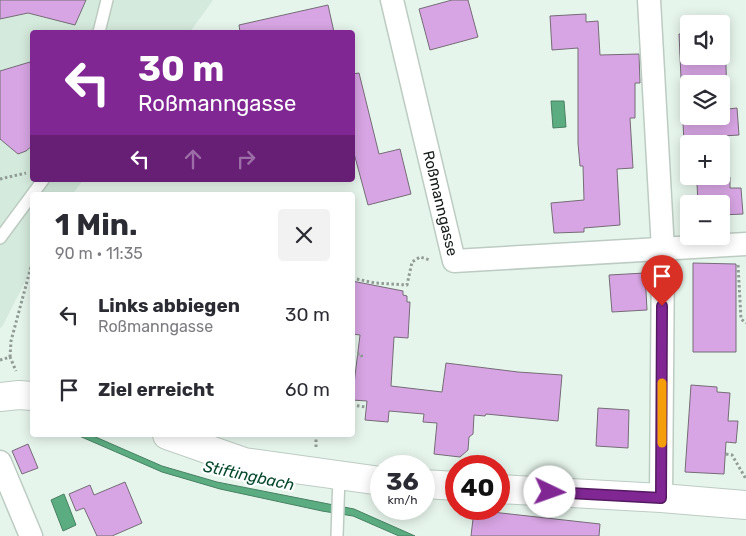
<!DOCTYPE html>
<html lang="de">
<meta charset="utf-8">
<style>
:root{--surface:#fff;--page:#f2f2f3;--text:#2b2b33;--muted:#7c7c81}
body{margin:0;font-family:Rubik,sans-serif;background:var(--page);color:var(--text);height:100vh;display:flex;flex-direction:column;font-size:19px;white-space:nowrap}
*{box-sizing:border-box;margin:0}
p{font-size:16px;color:var(--muted)}
.icon{flex:none;width:28px;height:28px;fill:none;stroke:currentColor;stroke-width:2;stroke-linecap:round;stroke-linejoin:round}
.map{position:relative;flex:1;overflow:hidden}
.sheet{position:absolute;left:30px;top:192px;width:325px;height:245px;display:flex;flex-direction:column;background:var(--surface);border-radius:5px;box-shadow:0 2px 12px #0003}
.sheet>*{flex:none}
.banner{position:absolute;left:30px;top:30px;width:325px;height:152px;border-radius:5px;box-shadow:0 2px 12px #0003;background:#812794;color:#fff;overflow:hidden}
.tools{position:absolute;left:680px;top:15px;display:grid;gap:10px}
.tools a{display:grid;place-items:center;width:50px;height:50px;border-radius:5px;background:var(--surface);box-shadow:0 2px 12px #0003;font-size:25px}
.speed{position:absolute;left:370px;top:455px;display:flex;gap:10px;font-size:25px;font-weight:700;text-align:center}
.speed>*{display:grid;place-content:center;width:65px;height:65px;border-radius:50%;background:var(--surface);box-shadow:0 2px 12px #0003;line-height:1}
.speed small{font-size:12px;font-weight:400}
.speed .limit{border:8px solid #d22;background:#fff;color:#111}
.pin{position:absolute;display:grid;place-items:center;width:42px;height:42px;color:#fff;margin:-51px -21px;border-radius:50% 50% 50% 0;rotate:-45deg;box-shadow:0 0 5px #0007}
.pin .icon{rotate:45deg}
.me{position:absolute;width:55px;margin:-28px;rotate:93deg;stroke-linejoin:round;filter:drop-shadow(0 0 4px #0008)}
.turn{display:flex;align-items:center;gap:18px;height:105px;padding:0 25px;font-size:22px}
.turn .icon{width:65px;height:65px;stroke-width:2.5}
.turn b{display:block;font-size:35px;line-height:42px}
.lanes{display:flex;align-items:center;height:48px;padding:0 25px;background:#0003;justify-content:center;gap:25px;direction:ltr}
.lanes .off{opacity:.35}
.round{display:grid;place-items:center;flex:none;width:52px;height:52px;border-radius:5px;background:var(--page)}
.overview{display:flex;align-items:center;justify-content:space-between;height:85px;padding:0 25px}
h1{font-size:30px;font-weight:700;line-height:38px}
ul{padding:0;list-style:none}
li{display:flex;align-items:center;gap:15px;height:75px;padding:0 25px}
li div{flex:1}
li b{display:block;font-size:19px}
li em{font-style:normal}
.map>svg:first-child{display:block}
</style>
<div class="map">
<svg width="746" height="536" viewBox="0 0 746 536">
<rect width="100%" height="100%" fill="#e6f5ec"/>
<path fill="#d4eadc" d="M 0,0 L 213,0 L 190,32 L 32,32 L 32,180 L 83,180 L 72,195 L 32,195 L 32,268 L 2,327 L 0,328 Z"/>
<path fill="#5cac81" stroke="#478062" d="M 551,101 L 564,101 L 566,127 L 553,128 Z
M 77,435 L 91,435 L 162,466 L 217,482 L 354,509 L 415,536 L 399,536 L 353,516 L 322,511 L 220,489 L 162,472 Z
M 64,494 L 76,525 L 63,531 L 51,500 Z"/>
<path fill="#d7a5e3" stroke="#756c77" fill-rule="evenodd" d="M 0,0 L 86,0 L 75,25 L 28,13 L 0,19 Z
M 452,0 L 468,0 L 478,37 L 430,50 L 419,9 Z
M 328,5 L 334,32 L 240,32 L 239,25 Z
M 586,14 L 586,22 L 598,21 L 600,55 L 639,54 L 640,83 L 635,83 L 635,118 L 630,118 L 633,168 L 617,169 L 620,225 L 584,228 L 584,232 L 554,233 L 551,203 L 584,200 L 583,166 L 580,166 L 578,143 L 578,48 L 552,50 L 550,16 Z
M 725,32 L 727,101 L 728,109 L 737,108 L 739,135 L 722,136 L 722,144 L 684,144 L 679,34 L 689,33 L 689,56 L 721,56 L 721,33 ZM 689,84 L 721,84 L 721,116 L 689,116 Z
M 30,62 L 32,72 L 32,146 L 26,151 L 18,154 L 0,139 L 0,71 Z
M 359,73 L 379,154 L 400,149 L 411,194 L 368,205 L 352,146 L 352,74 Z
M 730,177 L 730,188 L 741,188 L 743,214 L 721,215 L 721,204 L 698,204 L 697,184 L 712,183 L 712,178 Z
M 693,263 L 736,264 L 736,352 L 693,352 Z
M 645,273 L 647,310 L 612,312 L 609,275 Z
M 352,281 L 403,291 L 403,295 L 407,296 L 407,302 L 410,302 L 408,338 L 394,337 L 391,386 L 442,392 L 446,363 L 518,372 L 562,375 L 558,421 L 486,414 L 485,416 L 474,415 L 473,434 L 469,437 L 468,450 L 460,457 L 434,454 L 437,423 L 423,422 L 424,414 L 389,411 L 388,422 L 365,420 L 367,401 L 352,400 L 360,335 L 352,334 Z
M 691,385 L 717,387 L 717,392 L 730,393 L 728,421 L 738,421 L 736,443 L 726,442 L 724,474 L 685,472 Z
M 598,408 L 629,410 L 628,448 L 596,446 Z
M 28,444 L 38,468 L 22,474 L 12,451 Z
M 125,482 L 142,523 L 112,536 L 97,536 L 84,508 L 76,511 L 69,494 L 90,485 L 94,495 Z
M 474,510 L 600,524 L 599,536 L 471,536 Z"/>
<g fill="none" stroke-linecap="round" stroke-linejoin="round">
<defs>
<path id="lane" d="M 99,32 L 107,0
M 0,238 L 43,180
M 337,536 L 339,476"/>
<g id="street">
<path id="s1" d="M 392,0 L 454,261 L 746,244"/>
<path d="M 649,0 L 663,250 L 661,498"/>
<path d="M 0,462 L 31,536"/>
</g>
<path id="secondary" d="M 0,397 L 19,395 L 32,396
M 167,435 L 244,462 L 381,481
M 424,484 L 456,486
M 499,489 L 661,498 L 746,505"/>
</defs>
<use href="#lane" stroke="#bdccc2" stroke-width="14"/>
<use href="#street" stroke="#bdccc2" stroke-width="25"/>
<use href="#secondary" stroke="#bdccc2" stroke-width="30"/>
<path stroke="#919c96" stroke-width="3" stroke-dasharray="2.5 2.5" stroke-linecap="butt" d="M 0,179 L 26,173
M 738,265 L 741,319 L 746,323
M 352,278 L 375,283 L 407,285 L 412,262 L 420,257 L 430,260
M 352,354 L 361,354 L 362,357
M 10,357 L 11,341 L 32,263
M 0,360 L 10,357 L 16,371
M 352,405 L 366,407
M 316,447 L 316,435
M 726,454 L 732,455 L 746,479"/>
<use href="#lane" stroke="#fff" stroke-width="11"/>
<use href="#street" stroke="#fff" stroke-width="22"/>
<use href="#secondary" stroke="#fff" stroke-width="28"/>
</g>
<g fill="none" stroke-linecap="round" stroke-linejoin="round">
<defs>
<path id="route" d="M 550,492 L 661,498 L 662,306"/>
</defs>
<use href="#route" stroke="#541960" stroke-width="12"/>
<use href="#route" stroke="#812794" stroke-width="9"/>
<path stroke="#f59e0b" stroke-width="9" d="M 662,383 L 662,443"/>
</g>
<g text-anchor="middle" stroke-width="4.5" stroke-linejoin="round" paint-order="stroke">
<g font-size="15" fill="#151b18" stroke="#fefefe">
<text dy="5" stroke="none"><textPath href="#s1" startOffset="209">Roßmanngasse</textPath></text>
</g>
<g font-size="16" font-style="italic" fill="#04482c" stroke="#fefefe">
<text transform="translate(249 475) rotate(12)" y="6">Stiftingbach</text>
</g>
</g>
</svg>
<div class="tools">
<a><svg class="icon" aria-label="sound" viewBox="0 0 24 24"><path d="M4 9h4l5-4v14l-5-4H4zM17 9q2 3 0 6"/></svg></a>
<a><svg class="icon" aria-label="layers" viewBox="0 0 24 24"><path d="M12 4l9 5-9 5-9-5zM3 14l9 5 9-5"/></svg></a>
<a>+</a>
<a>−</a>
</div>
<div class="speed"><div>36<small>km/h</small></div><div class="limit">40</div></div>
<div class="pin" style="left:662px;top:306px;background:#d93025"><svg class="icon" aria-label="arrive" viewBox="0 0 24 24"><path d="M6 21V4h12l-3 4 3 4H6"/></svg></div>
<svg class="me" style="left:550px;top:492px" viewBox="-20 -20 40 40"><circle r="19" fill="#fff"/><path d="M0-13L10 11 0 6-10 11z" fill="#812794"/></svg>
<div class="banner">
<div class="turn"><svg class="icon" aria-label="left" viewBox="0 0 24 24"><path d="M17 20v-9H6M10 6l-5 5 5 5"/></svg><div><b>30 m</b>Roßmanngasse</div></div>
<div class="lanes"><svg class="icon" aria-label="left" viewBox="0 0 24 24"><path d="M17 20v-9H6M10 6l-5 5 5 5"/></svg><svg class="icon off" aria-label="ahead" viewBox="0 0 24 24"><path d="M12 20V5M6 11l6-6 6 6"/></svg><svg class="icon off" aria-label="right" viewBox="0 0 24 24"><path d="M7 20v-9h11M14 6l5 5-5 5"/></svg></div>
</div>
<section class="sheet">
<div class="overview"><div><h1>1 Min.</h1><p>90 m · 11:35</p></div><a class="round"><svg class="icon" aria-label="close" viewBox="0 0 24 24"><path d="M6 6l12 12M18 6L6 18"/></svg></a></div>
<ul>
<li><svg class="icon" aria-label="left" viewBox="0 0 24 24"><path d="M17 20v-9H6M10 6l-5 5 5 5"/></svg><div><b>Links abbiegen</b><p>Roßmanngasse</p></div><em>30 m</em></li>
<li><svg class="icon" aria-label="arrive" viewBox="0 0 24 24"><path d="M6 21V4h12l-3 4 3 4H6"/></svg><div><b>Ziel erreicht</b></div><em>60 m</em></li>
</ul>
</section>
</div>
